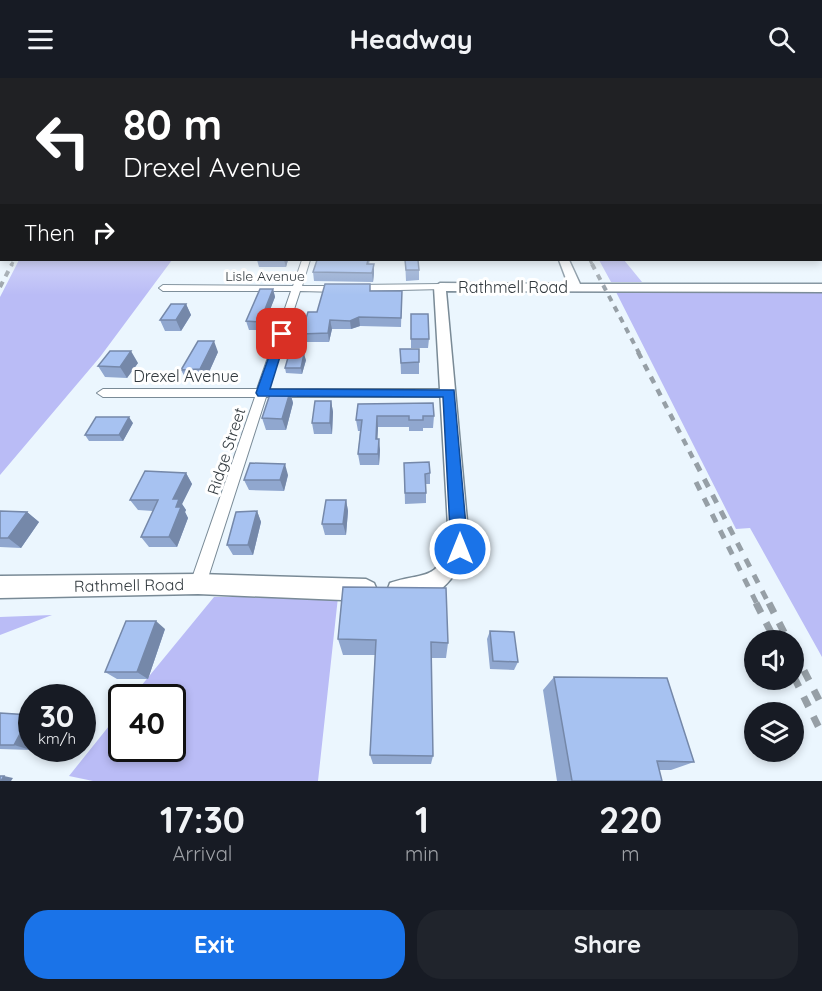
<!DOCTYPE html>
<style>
:root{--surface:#171b24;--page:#20242c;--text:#f1f3f6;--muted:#9ea1a6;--accent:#1a73e8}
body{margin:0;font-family:Quicksand,sans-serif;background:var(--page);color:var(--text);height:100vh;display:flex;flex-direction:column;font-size:22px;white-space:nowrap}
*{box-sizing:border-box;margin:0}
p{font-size:20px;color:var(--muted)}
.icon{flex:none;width:33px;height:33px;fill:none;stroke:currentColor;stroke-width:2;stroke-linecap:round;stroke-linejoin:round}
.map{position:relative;height:703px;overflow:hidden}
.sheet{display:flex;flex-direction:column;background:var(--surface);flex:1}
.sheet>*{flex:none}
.guide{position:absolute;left:0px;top:0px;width:822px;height:183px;box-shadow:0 3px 9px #0003;background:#202124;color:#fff;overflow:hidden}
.controls{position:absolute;left:744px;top:552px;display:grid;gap:12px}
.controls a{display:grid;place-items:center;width:60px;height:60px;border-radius:50%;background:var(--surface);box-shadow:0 3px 9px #0003;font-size:30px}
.speed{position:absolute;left:18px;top:606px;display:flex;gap:12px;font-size:30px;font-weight:700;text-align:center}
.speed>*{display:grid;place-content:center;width:78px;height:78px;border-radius:50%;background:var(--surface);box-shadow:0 3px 9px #0003;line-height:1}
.speed small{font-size:15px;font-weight:400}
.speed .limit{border:3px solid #111;border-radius:9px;background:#fff;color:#111}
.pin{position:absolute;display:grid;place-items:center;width:51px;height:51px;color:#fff;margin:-26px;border-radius:12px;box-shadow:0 3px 9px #0006}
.me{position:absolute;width:66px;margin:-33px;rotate:0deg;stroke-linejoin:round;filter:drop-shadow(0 0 4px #0008)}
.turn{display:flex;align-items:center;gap:21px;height:126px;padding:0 24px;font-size:27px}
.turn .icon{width:78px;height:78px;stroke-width:2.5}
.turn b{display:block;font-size:42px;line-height:51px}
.then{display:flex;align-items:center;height:57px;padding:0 24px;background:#0003;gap:12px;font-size:22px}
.eta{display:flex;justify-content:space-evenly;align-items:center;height:102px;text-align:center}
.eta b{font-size:36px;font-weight:700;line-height:42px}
.button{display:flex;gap:12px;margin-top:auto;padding:12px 24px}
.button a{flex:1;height:69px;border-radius:24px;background:var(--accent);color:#fff;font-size:24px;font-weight:700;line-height:69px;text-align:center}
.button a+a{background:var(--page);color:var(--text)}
header{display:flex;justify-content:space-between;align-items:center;height:78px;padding:0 24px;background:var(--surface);font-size:27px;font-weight:700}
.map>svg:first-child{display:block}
</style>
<header><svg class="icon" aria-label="menu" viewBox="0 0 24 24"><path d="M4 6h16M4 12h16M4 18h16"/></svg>Headway<svg class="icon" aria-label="search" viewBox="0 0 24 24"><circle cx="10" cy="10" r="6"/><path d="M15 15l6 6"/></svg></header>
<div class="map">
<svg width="822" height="703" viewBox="0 0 822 703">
<rect width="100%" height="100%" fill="#ebf6fe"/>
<path fill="#babcf6" d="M 19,182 L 172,182 L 100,279 L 0,397 L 0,219 Z
M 599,182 L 624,182 L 642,204 L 611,204 Z
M 615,212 L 822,213 L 822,579 L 750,450 L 736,451 Z
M 214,519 L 338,519 L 318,703 L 93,703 L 69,698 L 121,633 L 122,670 L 172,670 L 172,620 L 132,619 Z
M 52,537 L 0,557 L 0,539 Z"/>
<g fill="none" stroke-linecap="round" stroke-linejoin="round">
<defs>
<path id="street" d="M 820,128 L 822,129 L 822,133 L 820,133 Z
M 302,182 L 310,182 L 302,208 L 339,208 L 343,211 L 339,214 L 300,213 L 268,311 L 449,311 L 455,315 L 449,319 L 266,319 L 206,506 L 204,511 L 198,514 L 192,511 L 190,506 L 255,319 L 103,319 L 97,315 L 103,311 L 257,311 L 291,213 L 163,213 L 159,210 L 163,207 L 293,208 Z
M 440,206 L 444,209 L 443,211 L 356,213 L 352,210 L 356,207 Z"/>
<path id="secondary" d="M 559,182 L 569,182 L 580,206 L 822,206 L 822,214 L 446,213 L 469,465 C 461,498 429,536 390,521 L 387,513 L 390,505 C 420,494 438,505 449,465 L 434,209 L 440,205 L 568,206 Z
M 198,496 L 366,501 L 374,505 L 377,512 L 374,519 L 366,523 L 198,516 L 0,520 L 0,498 Z"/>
</defs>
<use href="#street" stroke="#798a96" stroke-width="2"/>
<use href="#secondary" stroke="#798a96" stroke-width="3"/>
<use href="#street" fill="#fff" fill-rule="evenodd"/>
<use href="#secondary" fill="#fff" fill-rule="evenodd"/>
<path stroke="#969fa6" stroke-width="3" stroke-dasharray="4.5 4.5" stroke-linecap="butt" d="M 590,182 L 593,188
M 11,188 L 14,182"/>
<path stroke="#969fa6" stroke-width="4" stroke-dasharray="6 6" stroke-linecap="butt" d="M 592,186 L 639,275
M 0,209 L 12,186"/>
<path stroke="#969fa6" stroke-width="4.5" stroke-dasharray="7 7" stroke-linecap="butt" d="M 638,274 L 696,386"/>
<path stroke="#969fa6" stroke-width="5" stroke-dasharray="9 9" stroke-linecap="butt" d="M 696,385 L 769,526
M 696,404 L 757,526"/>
<path stroke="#969fa6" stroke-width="7" stroke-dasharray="11 11" stroke-linecap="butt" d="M 756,525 L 775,562
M 769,525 L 788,562
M 794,573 L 822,628
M 794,599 L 822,656"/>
</g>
<path fill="#90a7cf" d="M 820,158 L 822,158 L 822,172 L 820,171 Z
M 257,182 L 288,182 L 286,189 L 259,189 Z
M 370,182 L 369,186 L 374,195 L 373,204 L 314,203 L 313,194 Z
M 405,182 L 419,192 L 419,202 L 406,203 Z
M 273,211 L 275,219 L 262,252 L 249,252 L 246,243 Z
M 371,213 L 402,213 L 401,249 L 360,248 L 351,251 L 332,251 L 329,264 L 303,264 L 301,256 L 317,234 Z
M 186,226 L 191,237 L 181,253 L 165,253 L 160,242 Z
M 411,236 L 429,261 L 428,270 L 411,270 Z
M 400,271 L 419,271 L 419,296 L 401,296 Z
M 218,274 L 205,303 L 187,303 L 181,292 Z
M 306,282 L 302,296 L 286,295 L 285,290 Z
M 138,285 L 127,300 L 105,299 L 98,288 Z
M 290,314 L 293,325 L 286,352 L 266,352 L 262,340 Z
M 331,323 L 333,334 L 332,356 L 314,356 L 312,345 Z
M 358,326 L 434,338 L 433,350 L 423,350 L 423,353 L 409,353 L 409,349 L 378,349 L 377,361 L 380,372 L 379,387 L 360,387 L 358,376 L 360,353 L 358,353 L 356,342 Z
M 133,345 L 123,363 L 89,363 L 85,357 Z
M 404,385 L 430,395 L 430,406 L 426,406 L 426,425 L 405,426 Z
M 186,395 L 192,406 L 182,426 L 186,432 L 185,434 L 188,440 L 177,469 L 149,469 L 141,459 L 153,433 L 138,432 L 130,422 Z
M 288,397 L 284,413 L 249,412 L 244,402 Z
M 346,422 L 348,433 L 346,457 L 325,457 L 322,446 Z
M 0,433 L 27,434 L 39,444 L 21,470 L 0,469 Z
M 257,433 L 261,444 L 253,477 L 233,477 L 227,467 Z
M 343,509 L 448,565 L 446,580 L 431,580 L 433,678 L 431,686 L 373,686 L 370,677 L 375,577 L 343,577 L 338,561 Z
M 165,551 L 148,601 L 117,601 L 105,594 Z
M 490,553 L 518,584 L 514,592 L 490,591 L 487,561 Z
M 554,599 L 694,684 L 671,692 L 659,692 L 662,703 L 557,703 L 543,612 Z
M 0,635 L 32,637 L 32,670 L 31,672 L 0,671 Z"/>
<path fill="#7588a9" d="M 284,182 L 288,182 L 286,189 Z
M 374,186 L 374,195 L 373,204 L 372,195 Z
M 273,211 L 275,219 L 262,252 L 260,244 Z
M 186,226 L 191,237 L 181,253 L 176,242 Z
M 359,239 L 360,248 L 351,251 L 350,243 Z
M 330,242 L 332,251 L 329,264 L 328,255 Z
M 214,263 L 218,274 L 205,303 L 200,291 Z
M 131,273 L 138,285 L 127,300 L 120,289 Z
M 304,276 L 306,282 L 302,296 L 301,290 Z
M 290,314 L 293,325 L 286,352 L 282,341 Z
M 331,323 L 333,334 L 332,356 L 330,345 Z
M 377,338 L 378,349 L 377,372 L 376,361 Z
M 129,339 L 133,345 L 123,363 L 119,357 Z
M 379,361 L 380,372 L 379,387 L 378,376 Z
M 285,386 L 288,397 L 284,413 L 280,402 Z
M 186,395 L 192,406 L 182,426 L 186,432 L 185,434 L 188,440 L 177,469 L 169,459 L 176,429 L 173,421 Z
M 346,422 L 348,433 L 346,457 L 343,446 Z
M 257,433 L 261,444 L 253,477 L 248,467 Z
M 27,434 L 39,444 L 21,470 L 8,460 Z
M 156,543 L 165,551 L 148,601 L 137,594 Z
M 30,637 L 32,637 L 32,670 L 31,672 L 14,667 Z
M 4,698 L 13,700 L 11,703 L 1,703 Z"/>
<path fill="#a7c2f1" stroke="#7588a9" stroke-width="1.5" d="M 317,182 L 368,182 L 367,186 L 374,186 L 372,195 L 313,194 Z
M 405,182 L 418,182 L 419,192 L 406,192 Z
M 325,206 L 370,206 L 370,213 L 402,213 L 401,240 L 359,239 L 350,243 L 330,242 L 328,255 L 301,256 L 308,234 L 317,234 Z
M 260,211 L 273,211 L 260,244 L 246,243 Z
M 171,226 L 186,226 L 176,242 L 160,242 Z
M 411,236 L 428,236 L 429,261 L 411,261 Z
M 198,263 L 214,263 L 200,291 L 181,292 Z
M 400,271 L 419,271 L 419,284 L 401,285 Z
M 110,273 L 131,273 L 120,289 L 98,288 Z
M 289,276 L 304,276 L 301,290 L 285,290 Z
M 271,313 L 290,314 L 282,341 L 262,340 Z
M 315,323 L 331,323 L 330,345 L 312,345 Z
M 433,325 L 434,338 L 423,338 L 423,342 L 409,342 L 409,338 L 377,338 L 376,361 L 379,361 L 378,376 L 358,376 L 362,342 L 356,342 L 358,326 Z
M 96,339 L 129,339 L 119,357 L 85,357 Z
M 429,384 L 430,395 L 425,396 L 426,415 L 405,415 L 404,385 Z
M 250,385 L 285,386 L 280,402 L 244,402 Z
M 145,393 L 186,395 L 173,421 L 179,421 L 176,429 L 181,429 L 169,459 L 141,459 L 158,422 L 130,422 Z
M 326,422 L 346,422 L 343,446 L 322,446 Z
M 0,433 L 27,434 L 8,460 L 0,460 Z
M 257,433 L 248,467 L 227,467 L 236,434 Z
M 343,509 L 446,510 L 448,565 L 431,564 L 433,678 L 370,677 L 376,562 L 338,561 Z
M 126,543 L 156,543 L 137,594 L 105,594 Z
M 490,553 L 514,554 L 518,584 L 493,583 Z
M 554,599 L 667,600 L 694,684 L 657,683 L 662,703 L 572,703 Z
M 0,635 L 30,637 L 14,667 L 0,667 Z
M 0,698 L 4,698 L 1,703 L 0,703 Z"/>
<linearGradient id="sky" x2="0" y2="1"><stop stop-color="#6cc7e6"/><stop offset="0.54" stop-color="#f6fbff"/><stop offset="1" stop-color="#f6fbff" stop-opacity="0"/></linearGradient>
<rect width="822" height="217" fill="url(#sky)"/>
<path fill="#1a73e8" stroke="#114b97" stroke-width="1.5" d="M 278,253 L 287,256 L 270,311 L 454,312 L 468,471 L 466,477 L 460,479 L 454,477 L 451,471 L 443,319 L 258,318 L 256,315 Z"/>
<g text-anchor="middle" stroke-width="6" stroke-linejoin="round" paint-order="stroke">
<g font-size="14" fill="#31393e" stroke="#fff">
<text x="265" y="203">Lisle Avenue</text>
</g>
<g font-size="16" fill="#31393e" stroke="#fff">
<text x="513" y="215">Rathmell Road</text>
<text x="186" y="304">Drexel Avenue</text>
<text transform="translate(226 373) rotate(-72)" y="6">Ridge Street</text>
<text transform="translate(129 507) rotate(-1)" y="6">Rathmell Road</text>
</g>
</g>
</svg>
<div class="controls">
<a><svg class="icon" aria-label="sound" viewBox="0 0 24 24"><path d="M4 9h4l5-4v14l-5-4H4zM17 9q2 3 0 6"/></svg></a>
<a><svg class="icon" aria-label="layers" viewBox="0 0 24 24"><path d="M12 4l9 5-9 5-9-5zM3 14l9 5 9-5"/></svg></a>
</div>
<div class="speed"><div>30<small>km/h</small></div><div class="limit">40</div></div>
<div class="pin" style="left:282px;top:256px;background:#d93025"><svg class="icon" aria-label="arrive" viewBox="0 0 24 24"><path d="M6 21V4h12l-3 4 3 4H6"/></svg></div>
<svg class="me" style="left:460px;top:471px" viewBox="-20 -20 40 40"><circle r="17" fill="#1a73e8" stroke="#fff" stroke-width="3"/><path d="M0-11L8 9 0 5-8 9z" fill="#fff"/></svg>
<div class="guide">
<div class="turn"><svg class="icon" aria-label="left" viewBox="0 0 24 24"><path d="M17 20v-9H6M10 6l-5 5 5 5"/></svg><div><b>80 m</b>Drexel Avenue</div></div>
<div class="then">Then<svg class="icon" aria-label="right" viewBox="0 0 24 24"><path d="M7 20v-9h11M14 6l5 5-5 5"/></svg></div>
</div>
</div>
<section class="sheet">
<div class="eta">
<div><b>17:30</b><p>Arrival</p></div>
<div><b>1</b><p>min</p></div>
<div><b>220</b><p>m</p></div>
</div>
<div class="button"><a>Exit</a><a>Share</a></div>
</section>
